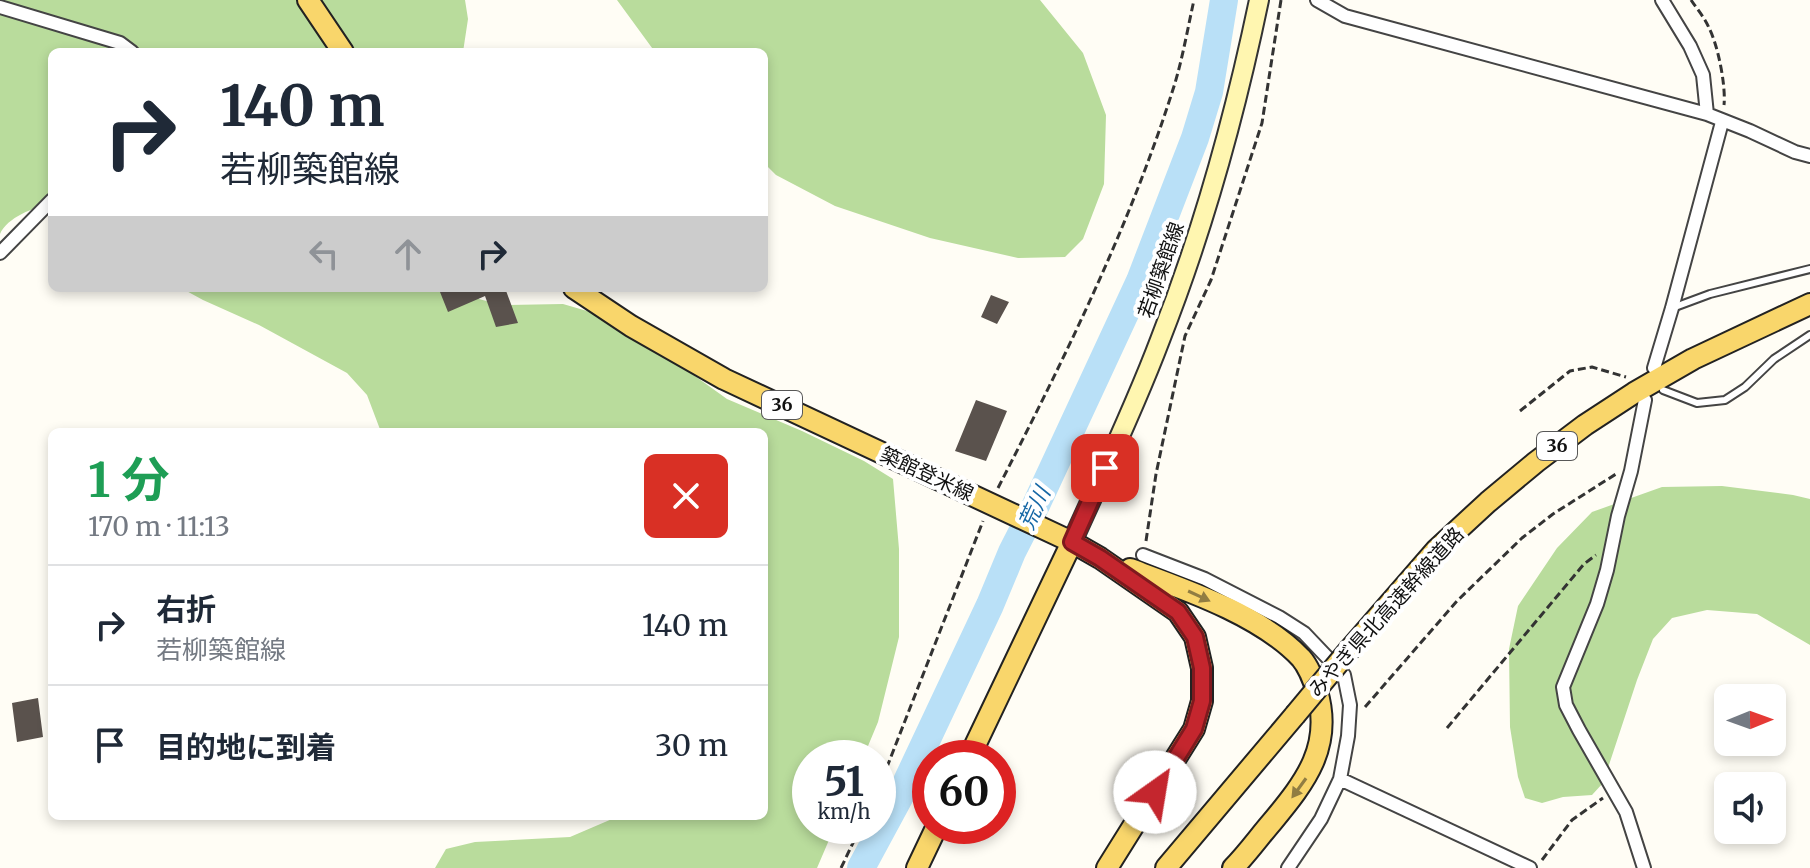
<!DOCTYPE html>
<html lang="ja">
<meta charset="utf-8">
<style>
:root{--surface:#fff;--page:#f2f2f3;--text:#1f2937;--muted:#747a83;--line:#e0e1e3}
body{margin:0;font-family:Merriweather,"Noto Sans JP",serif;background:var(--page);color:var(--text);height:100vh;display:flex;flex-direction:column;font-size:30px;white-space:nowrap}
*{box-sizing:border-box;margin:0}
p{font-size:26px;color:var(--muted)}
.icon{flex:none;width:44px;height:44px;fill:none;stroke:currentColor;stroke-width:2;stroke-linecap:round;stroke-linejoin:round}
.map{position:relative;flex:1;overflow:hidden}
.side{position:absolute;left:48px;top:428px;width:720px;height:392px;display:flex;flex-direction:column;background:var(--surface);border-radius:12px;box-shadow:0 4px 12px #0003}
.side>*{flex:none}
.hud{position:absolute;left:48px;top:48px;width:720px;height:244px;border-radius:12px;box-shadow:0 4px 12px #0003;background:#fff;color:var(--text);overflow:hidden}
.needle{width:52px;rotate:89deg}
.controls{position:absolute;left:1714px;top:684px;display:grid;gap:16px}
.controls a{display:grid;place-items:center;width:72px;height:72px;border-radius:12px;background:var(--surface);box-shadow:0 4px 12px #0003;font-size:40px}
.speed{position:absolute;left:792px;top:740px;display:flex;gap:16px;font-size:40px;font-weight:700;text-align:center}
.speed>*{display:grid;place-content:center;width:104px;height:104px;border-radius:50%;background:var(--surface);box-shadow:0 4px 12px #0003;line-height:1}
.speed small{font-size:20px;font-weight:400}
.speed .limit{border:12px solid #d22;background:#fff;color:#111}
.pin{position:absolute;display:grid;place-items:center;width:68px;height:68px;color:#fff;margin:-34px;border-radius:16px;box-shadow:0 4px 12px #0006}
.me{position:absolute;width:88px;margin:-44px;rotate:32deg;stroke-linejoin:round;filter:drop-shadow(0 0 6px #0008)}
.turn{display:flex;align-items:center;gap:28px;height:168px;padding:0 40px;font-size:36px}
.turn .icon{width:104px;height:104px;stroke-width:2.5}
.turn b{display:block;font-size:56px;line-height:68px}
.lanes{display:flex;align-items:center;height:76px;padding:0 40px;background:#0003;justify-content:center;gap:40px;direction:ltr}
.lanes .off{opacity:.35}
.round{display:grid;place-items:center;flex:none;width:84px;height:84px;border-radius:12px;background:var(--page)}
.summary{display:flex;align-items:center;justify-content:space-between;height:136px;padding:0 40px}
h1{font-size:48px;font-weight:700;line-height:60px;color:#1e9e55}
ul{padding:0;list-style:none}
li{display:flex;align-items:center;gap:24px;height:120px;padding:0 40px;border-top:2px solid var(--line)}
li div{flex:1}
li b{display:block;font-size:30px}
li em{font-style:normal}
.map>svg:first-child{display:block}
</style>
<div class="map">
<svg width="1810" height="868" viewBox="0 0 1810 868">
<rect width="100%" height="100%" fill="#fffdf5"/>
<path fill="#b9dc9c" d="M 0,0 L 465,0 L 468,19 L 463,52 L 52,52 L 52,205 C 34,206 7,218 0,234 Z
M 617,0 L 1040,0 L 1083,53 L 1106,115 L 1104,184 L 1083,239 L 1065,257 L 1018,258 L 930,238 L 835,206 L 776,175 L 764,163 L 764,52 L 655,52 Z
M 181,288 L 470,288 L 479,299 L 501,305 L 563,304 L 594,313 L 688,371 L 727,399 L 802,431 L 864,461 L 893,479 L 899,549 L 899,637 L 878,722 L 863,758 L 810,758 L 810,826 L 835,826 L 817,868 L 435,868 L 446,849 L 475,842 L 570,837 L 619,816 L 764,816 L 764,432 L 381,432 L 367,395 L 347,373 L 259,325 L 203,300 Z
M 1722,486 L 1793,495 L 1810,499 L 1810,645 L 1757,614 L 1707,610 L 1672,618 L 1653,639 L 1637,680 L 1603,783 L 1592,795 L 1563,797 L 1542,803 L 1525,798 L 1518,777 L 1510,727 L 1509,649 L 1518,606 L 1557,548 L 1592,512 L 1662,487 Z"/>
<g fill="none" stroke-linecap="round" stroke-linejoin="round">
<path stroke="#b9e0f7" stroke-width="28" d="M 861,868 L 902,792 L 990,605 L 1012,552 L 1036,505 L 1140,281 L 1195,138 L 1209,92 L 1224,0"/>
</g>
<path fill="#5a524d" d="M 457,288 L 505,288 L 518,323 L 496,327 L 485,296 L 448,312 L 440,292 Z
M 991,295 L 1009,302 L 997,324 L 981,317 Z
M 976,400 L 1007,411 L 986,461 L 955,451 Z
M 38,698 L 43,737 L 17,742 L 12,703 Z"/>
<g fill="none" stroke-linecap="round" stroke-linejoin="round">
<defs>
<path id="service" d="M 1675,307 L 1710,294 L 1810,269
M 1663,390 L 1697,403 L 1725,400 L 1745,387 L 1774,359 L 1810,335"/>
<path id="minor" d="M 1317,0 L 1345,16 L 1707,114 L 1750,131 L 1795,152 L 1810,156
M 1662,0 L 1690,46 L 1703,75 L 1707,114
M 0,7 L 120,43 L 132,52
M 0,253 L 52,200
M 1654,368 L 1672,308 L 1722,122
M 1143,555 L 1205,579 L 1279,617 L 1304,633 L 1344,675 L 1350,705 L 1348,736 L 1340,779 L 1321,819 L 1288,868
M 1340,779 L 1530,868
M 1644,868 L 1626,812 L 1579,730 L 1566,705 L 1563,687 L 1597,604 L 1607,570 L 1618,516 L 1631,471 L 1645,400"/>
<path id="secondary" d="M 1072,542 C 1102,475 1134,409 1160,340 C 1203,231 1235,115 1259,0"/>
<path id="primary" d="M 308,0 L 343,52
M 574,288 L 631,326 L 724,379 L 1072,542 L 1100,558 L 1178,612 L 1195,637 L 1202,668 L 1202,701 L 1194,729 L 1107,868
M 1130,569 C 1184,589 1261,615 1301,658 C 1309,667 1313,679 1317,691 C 1333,746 1306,781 1272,822 C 1259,837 1247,854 1233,868
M 1350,649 L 1436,550 L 1488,502 L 1536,462 L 1585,425 L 1634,393 L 1693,359 L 1810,304
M 969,758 L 1072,542
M 917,868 L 937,826
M 1166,868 L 1295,715"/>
</defs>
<use href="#service" stroke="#444" stroke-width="10"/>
<use href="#minor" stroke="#444" stroke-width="16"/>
<use href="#secondary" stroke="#333" stroke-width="22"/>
<use href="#primary" stroke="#222" stroke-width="24"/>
<path stroke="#333" stroke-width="3" stroke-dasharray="8 4" stroke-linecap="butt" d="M 1691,0 C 1697,9 1705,18 1709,28 C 1718,45 1726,86 1724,105
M 1520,411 L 1570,371 L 1592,367 L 1626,377
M 998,488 C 1065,357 1131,224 1175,83 C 1183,56 1188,27 1194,0
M 1146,541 L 1156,474 L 1185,336 L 1211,280 L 1262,123 L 1281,0
M 1365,707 L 1457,601 L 1522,538 L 1553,514 L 1616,474
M 1447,728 L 1584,564 L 1596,555
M 878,790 L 983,521
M 1542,860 L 1572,820 L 1603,798
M 841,868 L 861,826"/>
<use href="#service" stroke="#fff" stroke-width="6"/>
<use href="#minor" stroke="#fff" stroke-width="12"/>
<use href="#secondary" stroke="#fff6b0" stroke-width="18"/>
<use href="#primary" stroke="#f9d66b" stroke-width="20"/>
<defs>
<path id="primary-bridge" d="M 1295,715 L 1350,649"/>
</defs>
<use href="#primary-bridge" stroke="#222" stroke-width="24" stroke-linecap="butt"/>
<use href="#primary-bridge" stroke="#f9d66b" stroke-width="20"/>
</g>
<defs><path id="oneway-solid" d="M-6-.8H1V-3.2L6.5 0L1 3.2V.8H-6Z" transform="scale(2)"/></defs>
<g fill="#917d42">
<use href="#oneway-solid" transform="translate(1199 596) rotate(25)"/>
<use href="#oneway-solid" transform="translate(1299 788) rotate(126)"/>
</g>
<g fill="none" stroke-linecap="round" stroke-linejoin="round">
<defs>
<path id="route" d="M 1105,468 L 1072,542 L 1100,558 L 1178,612 L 1195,637 L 1202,668 L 1202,701 L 1194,729 L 1155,792"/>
</defs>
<use href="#route" stroke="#7f191e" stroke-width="20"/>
<use href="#route" stroke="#c4262e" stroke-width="14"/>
</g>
<g text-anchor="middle" stroke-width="8" stroke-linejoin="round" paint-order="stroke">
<g fill="#fff" stroke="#585858" stroke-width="2">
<rect x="762" y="391" width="40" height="28" rx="6"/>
<rect x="1537" y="432" width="40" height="28" rx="6"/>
</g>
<g font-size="18" font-weight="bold" fill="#111">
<text x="782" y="411">36</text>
<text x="1557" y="452">36</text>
</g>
<g font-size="20" fill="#111" stroke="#fff">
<text transform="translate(1161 270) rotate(-71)" y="7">若柳築館線</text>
<text transform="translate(927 474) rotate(25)" y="7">築館登米線</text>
<text transform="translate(1386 612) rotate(-48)" y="7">みやぎ県北高速幹線道路</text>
</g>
<g font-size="22" font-style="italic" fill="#1768a6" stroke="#fff">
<text transform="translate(1034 508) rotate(-65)" y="8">荒川</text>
</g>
</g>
</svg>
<div class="controls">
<a><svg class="needle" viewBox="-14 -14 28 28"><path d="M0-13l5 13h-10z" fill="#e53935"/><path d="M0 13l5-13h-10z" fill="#747a83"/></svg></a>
<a><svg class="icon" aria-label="sound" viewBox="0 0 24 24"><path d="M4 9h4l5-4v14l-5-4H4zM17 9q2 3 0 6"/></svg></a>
</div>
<div class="speed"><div>51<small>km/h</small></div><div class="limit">60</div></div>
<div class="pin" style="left:1105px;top:468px;background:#d93025"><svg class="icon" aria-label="arrive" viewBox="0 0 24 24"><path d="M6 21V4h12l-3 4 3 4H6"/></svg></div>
<svg class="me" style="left:1155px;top:792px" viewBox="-20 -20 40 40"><circle r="19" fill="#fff"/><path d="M0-13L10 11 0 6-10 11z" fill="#c4262e"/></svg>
<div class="hud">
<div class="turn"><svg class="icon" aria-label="right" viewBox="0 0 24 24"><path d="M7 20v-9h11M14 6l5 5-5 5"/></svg><div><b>140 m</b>若柳築館線</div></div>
<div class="lanes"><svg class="icon off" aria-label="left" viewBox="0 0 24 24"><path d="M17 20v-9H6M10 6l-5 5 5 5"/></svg><svg class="icon off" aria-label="ahead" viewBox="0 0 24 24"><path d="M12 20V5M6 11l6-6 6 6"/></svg><svg class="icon" aria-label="right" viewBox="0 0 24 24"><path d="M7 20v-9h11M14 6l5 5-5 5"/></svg></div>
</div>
<section class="side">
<div class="summary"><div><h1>1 分</h1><p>170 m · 11:13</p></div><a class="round" style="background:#d93025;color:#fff"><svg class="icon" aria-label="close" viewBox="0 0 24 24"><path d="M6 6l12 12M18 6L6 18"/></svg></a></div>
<ul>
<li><svg class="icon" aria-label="right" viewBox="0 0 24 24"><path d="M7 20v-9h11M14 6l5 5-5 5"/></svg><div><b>右折</b><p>若柳築館線</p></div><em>140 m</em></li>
<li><svg class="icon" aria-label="arrive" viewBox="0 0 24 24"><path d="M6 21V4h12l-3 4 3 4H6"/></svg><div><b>目的地に到着</b></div><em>30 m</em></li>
</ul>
</section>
</div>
